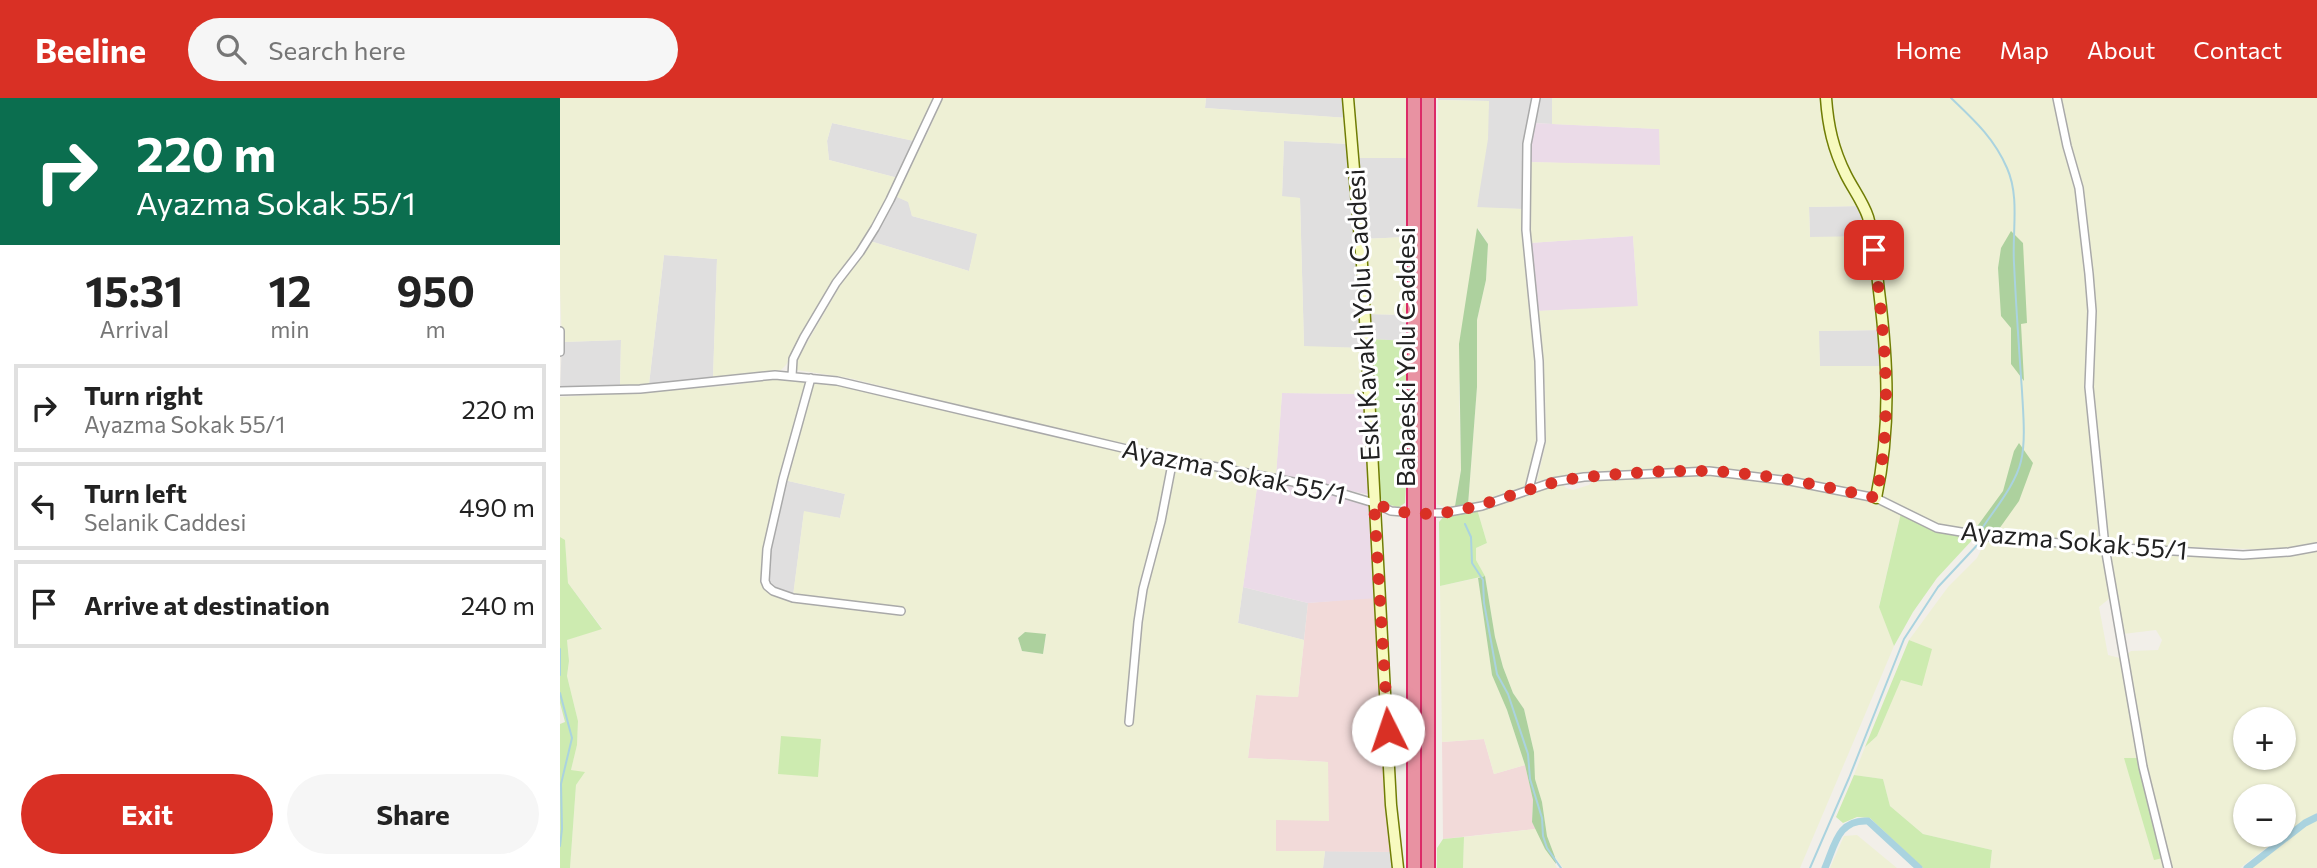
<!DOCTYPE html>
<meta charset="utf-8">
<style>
:root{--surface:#fff;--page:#f6f6f6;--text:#222;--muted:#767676;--line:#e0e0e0;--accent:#d93025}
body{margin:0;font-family:Commissioner,sans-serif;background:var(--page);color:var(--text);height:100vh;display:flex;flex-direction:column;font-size:26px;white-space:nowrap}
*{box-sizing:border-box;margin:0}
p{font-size:23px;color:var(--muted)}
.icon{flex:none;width:38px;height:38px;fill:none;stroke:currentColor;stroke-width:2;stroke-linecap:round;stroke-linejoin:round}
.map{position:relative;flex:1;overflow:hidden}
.details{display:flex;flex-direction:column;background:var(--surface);width:560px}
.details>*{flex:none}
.hud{background:#0b6e4f;color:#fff;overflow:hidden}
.controls{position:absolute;left:1673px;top:609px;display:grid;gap:14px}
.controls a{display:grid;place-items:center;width:63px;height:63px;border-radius:50%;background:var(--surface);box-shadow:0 2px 5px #0004;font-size:35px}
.pin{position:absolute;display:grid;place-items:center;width:60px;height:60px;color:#fff;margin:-30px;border-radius:14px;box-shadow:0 4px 10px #0006}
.me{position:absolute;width:77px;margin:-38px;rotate:356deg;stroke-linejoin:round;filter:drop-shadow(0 0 5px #0008)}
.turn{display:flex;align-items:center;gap:24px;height:147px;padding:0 21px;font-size:32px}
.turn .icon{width:91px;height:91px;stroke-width:2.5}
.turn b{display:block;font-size:49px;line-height:60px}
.eta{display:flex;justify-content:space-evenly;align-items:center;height:119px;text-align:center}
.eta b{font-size:42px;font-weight:700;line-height:49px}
.button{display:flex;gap:14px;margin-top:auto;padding:14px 21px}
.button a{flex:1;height:80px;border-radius:42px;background:var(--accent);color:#fff;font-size:28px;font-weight:700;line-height:80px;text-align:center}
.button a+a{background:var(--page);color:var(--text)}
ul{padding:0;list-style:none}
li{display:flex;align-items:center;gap:21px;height:88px;margin:0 14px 10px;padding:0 7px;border:4px solid var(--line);border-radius:0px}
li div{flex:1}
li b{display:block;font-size:26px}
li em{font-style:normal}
header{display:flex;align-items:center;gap:42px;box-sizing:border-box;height:98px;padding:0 35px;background:var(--accent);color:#fff}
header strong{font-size:33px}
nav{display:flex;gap:38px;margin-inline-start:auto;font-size:24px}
.search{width:490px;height:63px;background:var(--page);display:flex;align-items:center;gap:18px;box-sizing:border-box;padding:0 24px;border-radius:38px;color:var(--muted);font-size:26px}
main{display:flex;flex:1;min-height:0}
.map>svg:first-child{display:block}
</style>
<header>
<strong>Beeline</strong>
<div class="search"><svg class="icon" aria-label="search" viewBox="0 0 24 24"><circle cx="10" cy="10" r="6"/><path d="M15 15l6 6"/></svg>Search here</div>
<nav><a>Home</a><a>Map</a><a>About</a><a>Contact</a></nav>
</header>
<main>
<section class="details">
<div class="hud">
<div class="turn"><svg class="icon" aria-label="right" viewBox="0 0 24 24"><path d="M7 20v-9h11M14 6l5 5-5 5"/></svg><div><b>220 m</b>Ayazma Sokak 55/1</div></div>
</div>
<div class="eta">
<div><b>15:31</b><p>Arrival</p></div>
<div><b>12</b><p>min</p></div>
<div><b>950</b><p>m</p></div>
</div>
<ul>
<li><svg class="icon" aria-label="right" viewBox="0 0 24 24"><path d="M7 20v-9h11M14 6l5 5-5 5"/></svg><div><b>Turn right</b><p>Ayazma Sokak 55/1</p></div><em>220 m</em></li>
<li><svg class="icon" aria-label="left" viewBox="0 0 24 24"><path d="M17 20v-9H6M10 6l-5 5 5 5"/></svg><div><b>Turn left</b><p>Selanik Caddesi</p></div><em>490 m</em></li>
<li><svg class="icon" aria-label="arrive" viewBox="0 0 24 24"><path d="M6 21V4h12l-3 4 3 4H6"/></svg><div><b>Arrive at destination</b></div><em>240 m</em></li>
</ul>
<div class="button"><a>Exit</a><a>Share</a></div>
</section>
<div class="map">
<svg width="1757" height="770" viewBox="0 0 1757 770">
<rect width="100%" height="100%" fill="#f2efe9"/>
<path fill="#e0dfdf" d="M 646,0 L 783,0 L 787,20 L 645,10 Z
M 878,0 L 973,0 L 963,111 L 917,110 L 929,3 L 878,2 Z
M 978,0 L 993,0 L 992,26 L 973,25 Z
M 272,25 L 354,43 L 338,80 L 269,62 L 267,43 Z
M 724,43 L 790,46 L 803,250 L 744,249 L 740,100 L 722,99 Z
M 798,60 L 847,60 L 847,139 L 803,141 Z
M 335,98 L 349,104 L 352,118 L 418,136 L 409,173 L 310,143 Z
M 1300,108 L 1306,120 L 1309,138 L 1250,140 L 1249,109 Z
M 104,157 L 157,161 L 153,280 L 89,286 Z
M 808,216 L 847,217 L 848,243 L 810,241 Z
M 1322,232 L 1324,268 L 1260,268 L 1258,233 Z
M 61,242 L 60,288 L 0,292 L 2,244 Z
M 224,382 L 285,396 L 280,420 L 244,414 L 233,498 L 217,493 L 207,483 L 206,472 Z
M 683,489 L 748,505 L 744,542 L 678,525 Z
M 765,753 L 834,754 L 835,770 L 763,770 Z"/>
<path fill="#f2dad9" d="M 817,499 L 834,754 L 715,753 L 716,722 L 768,664 L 688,660 L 696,597 L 738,599 L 748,505 Z
M 924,641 L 934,676 L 965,667 L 973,702 L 972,724 L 976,731 L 883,741 L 882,644 Z"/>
<path fill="#ebdbe8" d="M 973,25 L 1100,31 L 1100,68 L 968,64 Z
M 1073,138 L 1078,209 L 977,213 L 969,145 Z
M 722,295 L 804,296 L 810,397 L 716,377 Z
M 698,382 L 765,393 L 803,403 L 811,409 L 818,500 L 748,505 L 683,489 Z"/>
<path fill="#eef0d5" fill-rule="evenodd" d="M 0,0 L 372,0 L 376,1 L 354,43 L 272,25 L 267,43 L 269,62 L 338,80 L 318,120 L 298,152 L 276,181 L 226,267 L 221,272 L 153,280 L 157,161 L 104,157 L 89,286 L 60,288 L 61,242 L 2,244 L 0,191 Z
M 382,0 L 646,0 L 645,10 L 787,20 L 790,46 L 724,43 L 722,98 L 740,100 L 744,248 L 803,250 L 804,296 L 722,295 L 716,377 L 485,329 L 289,280 L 237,272 L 237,262 L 281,186 L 310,143 L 409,173 L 417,136 L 352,118 L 348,104 L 335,98 L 369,32 Z
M 792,0 L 847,0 L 847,60 L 798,60 Z
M 992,0 L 1264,0 L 1265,26 L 1300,108 L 1249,109 L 1250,139 L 1309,138 L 1322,232 L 1259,233 L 1260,268 L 1324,268 L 1325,301 L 1314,398 L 1236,382 L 1150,369 L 1025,374 L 977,383 L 986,344 L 985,289 L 977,213 L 1078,208 L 1073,138 L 969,145 L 968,64 L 1100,67 L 1099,31 L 992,26 Z
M 1269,0 L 1494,0 L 1516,91 L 1529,212 L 1532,332 L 1539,446 L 1434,438 L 1413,434 L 1378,426 L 1318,399 L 1328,361 L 1331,294 L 1329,239 L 1319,152 L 1277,50 Z
M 1499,0 L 1757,0 L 1757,447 L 1728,451 L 1690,451 L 1546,446 L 1531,285 L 1535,212 Z
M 878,2 L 929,3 L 928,41 L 917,109 L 963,111 L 972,209 L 978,338 L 975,363 L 966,388 L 908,407 L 917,289 L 917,222 L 926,182 L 928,146 L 918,130 L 899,288 L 901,372 L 895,408 L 884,409 L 877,406 Z
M 847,139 L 847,217 L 808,216 L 803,141 Z
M 213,280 L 245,283 L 248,285 L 220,381 L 202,479 L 206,491 L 212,495 L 233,503 L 257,503 L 345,514 L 343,512 L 233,498 L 244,413 L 280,420 L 285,396 L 224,382 L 253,284 L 280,287 L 487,337 L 610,364 L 606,393 L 581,490 L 573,548 L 567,625 L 570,625 L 579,524 L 585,492 L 615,365 L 698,382 L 678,525 L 744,542 L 738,599 L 696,597 L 688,660 L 768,664 L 769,723 L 716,722 L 716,753 L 765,753 L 763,770 L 10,770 L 16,687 L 24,675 L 11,672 L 17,647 L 18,623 L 7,578 L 9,563 L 7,542 L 42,530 L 8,485 L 5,443 L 0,439 L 0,299 L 113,292 L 175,287 ZM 465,534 L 486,537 L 483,556 L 462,553 L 458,540 Z
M 1146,376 L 1260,391 L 1315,402 L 1341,415 L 1319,508 L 1334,548 L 1240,770 L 1003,770 L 995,759 L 987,738 L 982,704 L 975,681 L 974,654 L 964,611 L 953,595 L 943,569 L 935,539 L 925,478 L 916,462 L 916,450 L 927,445 L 917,411 L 1002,386 L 1006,390 L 1013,392 L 1029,387 L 1033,382 Z
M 1426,442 L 1508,447 L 1542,452 L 1550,500 L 1539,509 L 1548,557 L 1560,560 L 1579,660 L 1565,660 L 1594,761 L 1603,760 L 1605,770 L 1430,770 L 1432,752 L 1363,736 L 1330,708 L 1323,681 L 1294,677 L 1305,649 L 1317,638 L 1341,581 L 1361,588 L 1371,551 L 1349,542 L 1388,489 L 1417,460 Z
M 1547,452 L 1737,456 L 1757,453 L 1757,715 L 1724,736 L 1724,698 L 1685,698 L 1685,737 L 1723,737 L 1680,770 L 1611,770 L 1585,668 L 1566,557 L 1571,553 L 1598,552 L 1602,542 L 1596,532 L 1563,536 ZM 1685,621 L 1724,621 L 1724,660 L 1685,660 Z
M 918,480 L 932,576 L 947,612 L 965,667 L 934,676 L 924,641 L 882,644 L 880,488 Z
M 1757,722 L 1757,770 L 1691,770 L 1745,728 Z
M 976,731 L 997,770 L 903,770 L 904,739 Z
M 1297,737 L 1337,770 L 1270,770 L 1284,738 Z"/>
<path fill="#cdebb0" d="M 810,241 L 848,243 L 849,334 L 845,405 L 839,409 L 824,406 L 818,394 Z
M 917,411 L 927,445 L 916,450 L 916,462 L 925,478 L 880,488 L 879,424 L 884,418 Z
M 1341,415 L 1415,439 L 1377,480 L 1353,514 L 1334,548 L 1319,509 Z
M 0,439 L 5,442 L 8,485 L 42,531 L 7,542 L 9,563 L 7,578 L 18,623 L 17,647 L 11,672 L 25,674 L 16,687 L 10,770 L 0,770 L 0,626 L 5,624 L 0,605 Z
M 1349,542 L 1372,551 L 1362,588 L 1341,582 L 1317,638 L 1305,649 Z
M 221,638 L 261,641 L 258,679 L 218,676 Z
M 1564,660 L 1579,660 L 1603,760 L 1594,762 Z
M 1294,677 L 1323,681 L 1330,708 L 1363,736 L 1432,752 L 1430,770 L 1363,770 L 1310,720 L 1297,719 L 1283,725 L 1276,719 Z
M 904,739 L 903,770 L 877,770 L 877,750 L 883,741 Z"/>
<path fill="#add19e" d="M 917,130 L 928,146 L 926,182 L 917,222 L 917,289 L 908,407 L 895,408 L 901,372 L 899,246 Z
M 1451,133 L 1463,145 L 1467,225 L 1461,226 L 1464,283 L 1451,266 L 1451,230 L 1441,218 L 1438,170 L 1441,150 Z
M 1459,345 L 1473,365 L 1459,403 L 1434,438 L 1413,434 L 1443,393 L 1454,353 Z
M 925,478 L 935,539 L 943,569 L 953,595 L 964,611 L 974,654 L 975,681 L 982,704 L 987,738 L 995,759 L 996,766 L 985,751 L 972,724 L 973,702 L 965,667 L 947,612 L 932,577 L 918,480 Z
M 465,534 L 486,536 L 483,556 L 462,553 L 458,540 Z"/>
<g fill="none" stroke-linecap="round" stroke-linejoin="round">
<path stroke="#aad3df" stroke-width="2" d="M 1391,0 C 1414,22 1434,40 1447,70 C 1460,99 1452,134 1454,165 C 1456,208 1459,251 1462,293 C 1463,313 1466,343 1461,363 C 1456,386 1434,412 1421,432
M 905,426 L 911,439 L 912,465 L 923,482 L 924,505 L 937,576 L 948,596 L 968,656 L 970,681 L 982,720 L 983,738 L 987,750 L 1001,770
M 0,551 L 0,577
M 0,595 L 12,640 L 1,686 L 2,731 L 0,748
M 1250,770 L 1289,680 L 1344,541 L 1378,489 L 1421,443"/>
<path stroke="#aad3df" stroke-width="7" d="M 1265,770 C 1275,747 1278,721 1308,723 L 1359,770
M 1687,770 L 1745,725 L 1757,719"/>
<defs>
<path id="street" d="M 1497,0 L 1507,48 L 1519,90 L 1529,176 L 1532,213 L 1529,289 L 1545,449 L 1583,669 L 1608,770
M 0,233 L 0,254
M 232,278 L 233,261 L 244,239 L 276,185 L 300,154 L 315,130 L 330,102 L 378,0
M 251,280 L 223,381 L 207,451 L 205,483 L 207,488 L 213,493 L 233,500 L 341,513
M 0,293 L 80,291 L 215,277 L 277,283 L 571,352 L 764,390 L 814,405 L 831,413 L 856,415
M 969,391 L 981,343 L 979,263 L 966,132 L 967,46 L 976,0
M 867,415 L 883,415 L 922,408 L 993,384 L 1024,379 L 1149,373 L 1230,383 L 1316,400 L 1377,430 L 1431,439 L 1545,449 L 1683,457 L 1729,454 L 1757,449
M 569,624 L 578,524 L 583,491 L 601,423 L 613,361"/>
<path id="secondary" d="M 788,0 L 802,166 L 831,707 L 838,770
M 1266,0 C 1268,28 1273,51 1286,77 C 1293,91 1303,104 1308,119 C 1315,143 1316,169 1319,193 C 1328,264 1331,330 1316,400"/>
<path id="highway" d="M 854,770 L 854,0
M 868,770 L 868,0"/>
</defs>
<use href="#street" stroke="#a9a9a9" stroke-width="10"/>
<use href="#secondary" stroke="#707d05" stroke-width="13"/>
<use href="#highway" stroke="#dc2a67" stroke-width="16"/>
<use href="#street" stroke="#fff" stroke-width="7"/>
<use href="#secondary" stroke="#f7fabf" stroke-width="10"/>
<use href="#highway" stroke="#e892a2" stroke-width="12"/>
</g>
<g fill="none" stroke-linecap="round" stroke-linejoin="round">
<path stroke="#d93025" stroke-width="12" stroke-dasharray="0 21.6" d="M 828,632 L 814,405 C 887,438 954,386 1025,379 C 1066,375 1107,372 1148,373 C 1204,375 1261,387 1316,400 C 1334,314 1324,238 1314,152"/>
</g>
<g text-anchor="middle" stroke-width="6" stroke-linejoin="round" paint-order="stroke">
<g font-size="26" fill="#222" stroke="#fff">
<text transform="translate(803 217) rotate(-93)" y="9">Eski Kavaklı Yolu Caddesi</text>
<text transform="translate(846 259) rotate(-90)" y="9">Babaeski Yolu Caddesi</text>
<text transform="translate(674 374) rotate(12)" y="9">Ayazma Sokak 55/1</text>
<text transform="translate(1514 443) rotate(5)" y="9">Ayazma Sokak 55/1</text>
</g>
</g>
</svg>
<div class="controls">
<a>+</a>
<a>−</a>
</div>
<div class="pin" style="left:1314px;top:152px;background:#d93025"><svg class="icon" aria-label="arrive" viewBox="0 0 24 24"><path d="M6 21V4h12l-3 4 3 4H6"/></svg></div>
<svg class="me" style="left:828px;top:632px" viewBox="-20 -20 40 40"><circle r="19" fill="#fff"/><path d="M0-13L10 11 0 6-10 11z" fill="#d93025"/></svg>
</div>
</main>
